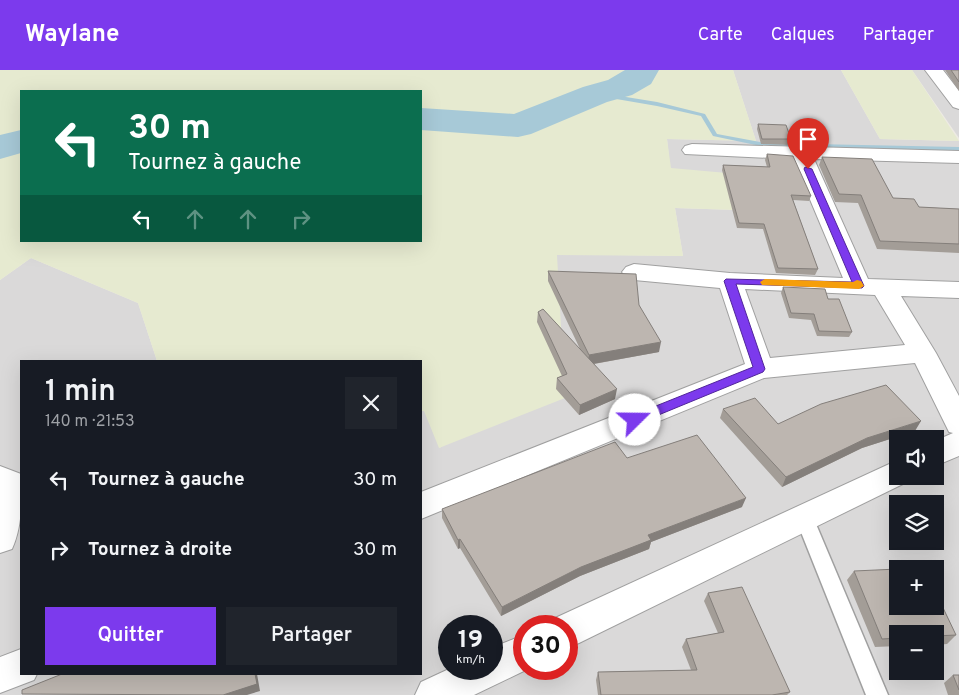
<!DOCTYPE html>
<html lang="fr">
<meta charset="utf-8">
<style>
:root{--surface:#171b24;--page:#20242c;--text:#f1f3f6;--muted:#9ea1a6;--accent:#7c3aed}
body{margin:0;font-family:Overpass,sans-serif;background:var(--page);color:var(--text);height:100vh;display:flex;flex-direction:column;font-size:19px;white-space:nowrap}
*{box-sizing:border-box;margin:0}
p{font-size:16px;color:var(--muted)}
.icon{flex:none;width:28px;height:28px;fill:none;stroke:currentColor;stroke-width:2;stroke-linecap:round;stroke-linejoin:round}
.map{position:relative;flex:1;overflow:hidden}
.panel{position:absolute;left:20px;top:290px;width:402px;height:315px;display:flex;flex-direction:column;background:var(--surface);border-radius:0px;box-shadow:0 5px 20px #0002}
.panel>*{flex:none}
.hud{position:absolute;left:20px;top:20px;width:402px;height:152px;border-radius:0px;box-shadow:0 5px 20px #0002;background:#0b6e4f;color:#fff;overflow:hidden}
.buttons{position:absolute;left:889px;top:360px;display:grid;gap:10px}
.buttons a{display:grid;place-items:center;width:55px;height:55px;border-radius:0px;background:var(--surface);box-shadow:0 5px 20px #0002;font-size:25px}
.speed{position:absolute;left:438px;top:545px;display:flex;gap:10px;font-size:25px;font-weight:700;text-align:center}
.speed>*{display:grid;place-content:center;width:65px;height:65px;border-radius:50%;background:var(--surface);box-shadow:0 5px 20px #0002;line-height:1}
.speed small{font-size:12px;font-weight:400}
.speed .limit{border:8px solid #d22;background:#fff;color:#111}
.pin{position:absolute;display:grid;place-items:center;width:42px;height:42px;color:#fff;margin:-51px -21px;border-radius:50% 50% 50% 0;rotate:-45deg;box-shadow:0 0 5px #0007}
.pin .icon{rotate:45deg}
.me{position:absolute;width:55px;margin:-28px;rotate:68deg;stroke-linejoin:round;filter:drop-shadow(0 0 4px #0008)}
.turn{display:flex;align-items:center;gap:18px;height:105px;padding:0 25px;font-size:22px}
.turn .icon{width:65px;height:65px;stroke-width:2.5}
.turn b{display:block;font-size:35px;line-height:42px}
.lanes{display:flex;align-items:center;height:48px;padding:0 25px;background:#0003;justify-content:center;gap:25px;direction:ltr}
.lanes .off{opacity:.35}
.round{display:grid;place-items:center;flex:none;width:52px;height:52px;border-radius:0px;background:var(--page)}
.summary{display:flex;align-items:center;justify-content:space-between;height:85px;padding:0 25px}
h1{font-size:30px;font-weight:600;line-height:38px}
.action{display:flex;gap:10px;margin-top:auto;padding:10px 25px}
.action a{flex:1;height:58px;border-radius:0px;background:var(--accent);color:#fff;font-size:20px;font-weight:600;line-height:58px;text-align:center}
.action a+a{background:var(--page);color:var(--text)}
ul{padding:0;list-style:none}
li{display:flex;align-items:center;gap:15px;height:70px;padding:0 25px}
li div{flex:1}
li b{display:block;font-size:19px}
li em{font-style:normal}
header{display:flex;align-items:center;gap:30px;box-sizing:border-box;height:70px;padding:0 25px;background:var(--accent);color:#fff}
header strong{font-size:24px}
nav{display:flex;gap:28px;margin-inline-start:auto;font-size:18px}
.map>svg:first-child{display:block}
</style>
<header>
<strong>Waylane</strong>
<nav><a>Carte</a><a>Calques</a><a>Partager</a></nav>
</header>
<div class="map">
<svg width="959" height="625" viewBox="0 0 959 625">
<rect width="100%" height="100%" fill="#edeae3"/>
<path fill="#dad9d9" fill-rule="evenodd" d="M 733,0 L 841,0 L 880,69 L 959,71 L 959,625 L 0,625 L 0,210 L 31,188 L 138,233 L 157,291 L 21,291 L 21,604 L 421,604 L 421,341 L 424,340 L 440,378 L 557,184 L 683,186 L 675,138 L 736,140 L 670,98 L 667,69 L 756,71 ZM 898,369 L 935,369 L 935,406 L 898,406 ZM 898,434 L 935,434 L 935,471 L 898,471 ZM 898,499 L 935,499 L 935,536 L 898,536 ZM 449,556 L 491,556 L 491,599 L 449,599 ZM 524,556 L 566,556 L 566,599 L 524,599 ZM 898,564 L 935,564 L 935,601 L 898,601 Z
M 912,0 L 959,0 L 959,68 Z"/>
<path fill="#e6ead0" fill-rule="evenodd" d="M 0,0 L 733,0 L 756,71 L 667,69 L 671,98 L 727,103 L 737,140 L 675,138 L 683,186 L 557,185 L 565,328 L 439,378 L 424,341 L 421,341 L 421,291 L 157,291 L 138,233 L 31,188 L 0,210 ZM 21,21 L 421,21 L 421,171 L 21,171 Z
M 841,0 L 912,0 L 959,71 L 880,69 Z"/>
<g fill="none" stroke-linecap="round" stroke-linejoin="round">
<path fill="#a7c9d7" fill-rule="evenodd" d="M 595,22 L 657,32 L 705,44 L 717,64 L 765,73 L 959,77 L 959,81 L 765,77 L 713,66 L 701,46 L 657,36 L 593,25 L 593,23 Z"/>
<path fill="#a7c9d7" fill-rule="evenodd" d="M 625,0 L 659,0 L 651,14 L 632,25 L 607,32 L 531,64 L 518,67 L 421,60 L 421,38 L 514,44 L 583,17 L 608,10 Z
M 21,60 L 21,83 L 0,89 L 0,65 Z"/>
<defs>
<path id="lane" d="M 804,439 L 811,441 L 813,447 L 888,625 L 866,625 L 795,447 L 797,441 Z"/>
<path id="street" d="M 925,0 L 943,0 L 959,21 L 959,39 L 953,37 Z
M 692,74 L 959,81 L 959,93 L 814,89 L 868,209 L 959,212 L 959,228 L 901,226 L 936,283 L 959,326 L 959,386 L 935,396 L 935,371 L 953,363 L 949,362 L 915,293 L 764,308 L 421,449 L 421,422 L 745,294 L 720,218 L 634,210 L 626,207 L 622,202 L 626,197 L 634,194 L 730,203 L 843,208 L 793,89 L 685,84 L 682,80 L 685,76 ZM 745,219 L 875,225 L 905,275 L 770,288 Z
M 898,390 L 898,406 L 911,406 L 909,411 L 579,573 L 566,578 L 566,556 L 550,556 L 553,549 Z
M 0,396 L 21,404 C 21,430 23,455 12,479 L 0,483 Z
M 524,565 L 524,599 L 528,599 L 474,625 L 415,625 L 421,612 L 449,599 L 491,599 L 491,578 Z
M 21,579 L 21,604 L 37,604 L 34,610 L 0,623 L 0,587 Z"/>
</defs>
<use href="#lane" stroke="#a0a0a0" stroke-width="3"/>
<use href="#street" stroke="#a0a0a0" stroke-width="2"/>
<use href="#lane" fill="#fff" fill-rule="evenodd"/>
<use href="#street" fill="#fff" fill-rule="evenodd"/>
</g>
<path fill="#a39d97" d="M 945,0 L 959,0 L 959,21 Z
M 758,54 L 791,69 L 790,75 L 761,74 L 757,59 Z
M 767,84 L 811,126 L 809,131 L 793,130 L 818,199 L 815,205 L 776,203 L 763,159 L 737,158 L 722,100 L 723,95 L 767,97 L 765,90 Z
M 822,87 L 893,128 L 919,137 L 959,139 L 959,184 L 959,183 L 877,179 L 858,133 L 835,132 L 819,95 Z
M 548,201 L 639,235 L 659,282 L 594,294 L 615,329 L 579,345 L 556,319 L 557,308 L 562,306 L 537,252 L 538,242 L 580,279 L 548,211 Z
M 783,217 L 828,229 L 852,262 L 849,267 L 817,266 L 811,250 L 789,248 L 781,223 Z
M 723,339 L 778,354 L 915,361 L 862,378 L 782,417 L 720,348 Z
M 627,388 L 742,437 L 651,472 L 649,479 L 580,506 L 501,546 L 460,478 L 458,479 L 442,448 L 442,439 Z
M 854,501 L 956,565 L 947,574 L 935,575 L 935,564 L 898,564 L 898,576 L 875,577 L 847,510 Z
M 708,523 L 790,622 L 787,625 L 598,625 L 596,610 L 598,602 L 691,600 L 682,577 L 686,569 L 718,563 L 704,531 Z
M 953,605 L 959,605 L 959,625 L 948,625 L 944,613 Z"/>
<path fill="#847f7b" d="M 661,272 L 659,282 L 587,295 L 589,285 Z
M 617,319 L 615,329 L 579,345 L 580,335 Z
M 921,351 L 915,361 L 862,378 L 782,417 L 786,407 L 867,368 Z
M 746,428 L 742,437 L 651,472 L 649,479 L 580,506 L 501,546 L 502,537 L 581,497 L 648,465 Z
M 460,469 L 460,478 L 458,479 L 458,470 Z
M 255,604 L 257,604 L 260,621 L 247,625 L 223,625 Z"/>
<path fill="#bdb6b0" stroke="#847f7b" d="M 951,0 L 959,0 L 959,12 Z
M 758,54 L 786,55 L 791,69 L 762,69 Z
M 767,84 L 793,86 L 811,126 L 791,125 L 818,199 L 778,198 L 764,154 L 739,153 L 723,95 L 770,97 Z
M 822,87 L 872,89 L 893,128 L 914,129 L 919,137 L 959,139 L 959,174 L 880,171 L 861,125 L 839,124 Z
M 548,201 L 636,204 L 639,235 L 661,272 L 589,285 Z
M 783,217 L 825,219 L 828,229 L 839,229 L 852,262 L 819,261 L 814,244 L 791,243 Z
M 543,239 L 617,319 L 580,335 L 557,308 L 567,304 L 538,242 Z
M 886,315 L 921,351 L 867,368 L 786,407 L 723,339 L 755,328 L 778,354 L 821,334 Z
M 697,365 L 746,428 L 648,465 L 651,470 L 581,497 L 502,537 L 460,469 L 458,470 L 442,439 L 615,372 L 627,388 Z
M 898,499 L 898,536 L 935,536 L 935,521 L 956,565 L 935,566 L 935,564 L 898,564 L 898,568 L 882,569 L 854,501 Z
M 742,517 L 790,622 L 772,625 L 601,625 L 598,602 L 697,600 L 686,569 L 724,562 L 708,523 Z
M 62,604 L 255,604 L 257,614 L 223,625 L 22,624 L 22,620 Z
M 953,605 L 959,605 L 959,620 Z"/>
<path fill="#7c3aed" stroke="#51269a" d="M 805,97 L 812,99 L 864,216 L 862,218 L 736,214 L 765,299 L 763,302 L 639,353 L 631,353 L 631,346 L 753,297 L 724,211 L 726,209 L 852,212 L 804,99 Z"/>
<path fill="#f59e0b" d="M 765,209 L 853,212 L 857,210 L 861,211 L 864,216 L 859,219 L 762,215 L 760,212 Z"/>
</svg>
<div class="buttons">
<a><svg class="icon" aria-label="sound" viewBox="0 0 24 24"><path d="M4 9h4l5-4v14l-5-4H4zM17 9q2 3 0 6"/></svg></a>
<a><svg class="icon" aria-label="layers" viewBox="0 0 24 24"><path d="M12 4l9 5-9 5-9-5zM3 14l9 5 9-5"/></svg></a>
<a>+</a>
<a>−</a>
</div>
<div class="speed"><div>19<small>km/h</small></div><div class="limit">30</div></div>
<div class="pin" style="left:808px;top:99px;background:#d93025"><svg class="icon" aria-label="arrive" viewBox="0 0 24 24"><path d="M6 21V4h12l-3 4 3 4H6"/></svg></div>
<svg class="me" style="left:635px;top:350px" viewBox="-20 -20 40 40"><circle r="19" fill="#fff"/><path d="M0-13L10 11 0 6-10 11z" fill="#7c3aed"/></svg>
<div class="hud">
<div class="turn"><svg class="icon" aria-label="left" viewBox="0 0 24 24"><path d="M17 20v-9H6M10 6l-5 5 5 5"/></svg><div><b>30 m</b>Tournez à gauche</div></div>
<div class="lanes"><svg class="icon" aria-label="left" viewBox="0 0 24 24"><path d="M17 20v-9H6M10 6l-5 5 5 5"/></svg><svg class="icon off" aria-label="ahead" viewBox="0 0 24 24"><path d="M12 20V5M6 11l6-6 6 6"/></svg><svg class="icon off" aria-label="ahead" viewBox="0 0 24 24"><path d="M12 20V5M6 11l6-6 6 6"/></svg><svg class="icon off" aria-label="right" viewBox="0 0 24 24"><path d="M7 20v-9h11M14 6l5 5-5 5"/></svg></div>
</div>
<section class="panel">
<div class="summary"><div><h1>1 min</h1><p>140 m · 21:53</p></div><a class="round"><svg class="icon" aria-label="close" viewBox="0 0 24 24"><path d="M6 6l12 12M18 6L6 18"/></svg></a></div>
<ul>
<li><svg class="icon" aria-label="left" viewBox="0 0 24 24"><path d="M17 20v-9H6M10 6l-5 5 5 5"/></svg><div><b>Tournez à gauche</b></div><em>30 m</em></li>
<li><svg class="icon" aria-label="right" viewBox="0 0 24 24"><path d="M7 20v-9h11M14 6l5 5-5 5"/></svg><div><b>Tournez à droite</b></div><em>30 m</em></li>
</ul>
<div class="action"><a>Quitter</a><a>Partager</a></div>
</section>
</div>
